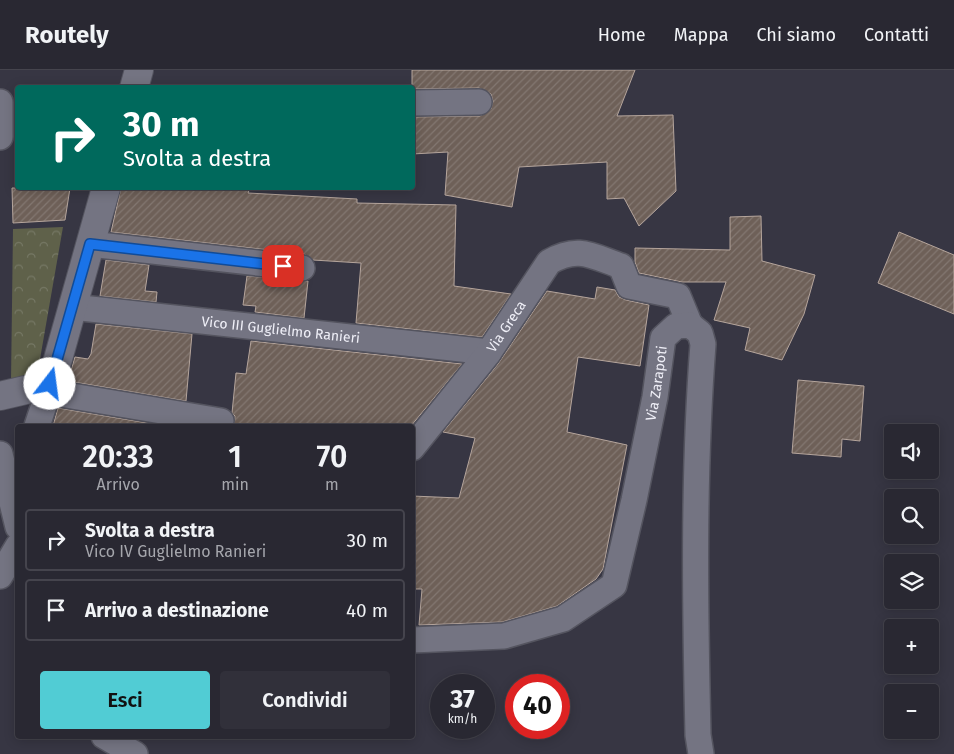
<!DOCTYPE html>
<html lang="it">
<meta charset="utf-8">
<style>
:root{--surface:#292832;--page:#31303a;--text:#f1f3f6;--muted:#a5a6ac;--line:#45444d;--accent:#51ccd4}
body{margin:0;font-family:"Fira Sans",sans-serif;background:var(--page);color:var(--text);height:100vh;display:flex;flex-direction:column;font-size:19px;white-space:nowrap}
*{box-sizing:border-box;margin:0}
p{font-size:16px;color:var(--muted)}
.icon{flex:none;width:28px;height:28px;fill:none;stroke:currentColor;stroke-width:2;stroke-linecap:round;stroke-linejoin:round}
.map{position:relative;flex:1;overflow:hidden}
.side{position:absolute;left:15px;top:354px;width:400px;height:315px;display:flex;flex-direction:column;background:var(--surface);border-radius:5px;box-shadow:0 2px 12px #0003,0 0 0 1px var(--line)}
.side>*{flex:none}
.banner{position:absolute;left:15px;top:15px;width:400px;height:105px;border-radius:5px;box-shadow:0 2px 12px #0003,0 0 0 1px var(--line);background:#00695c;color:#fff;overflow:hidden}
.tools{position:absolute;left:884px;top:354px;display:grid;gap:10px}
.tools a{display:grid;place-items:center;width:55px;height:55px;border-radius:5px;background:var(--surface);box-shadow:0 2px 12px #0003,0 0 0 1px var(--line);font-size:25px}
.speed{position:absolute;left:430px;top:604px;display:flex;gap:10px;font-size:25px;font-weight:700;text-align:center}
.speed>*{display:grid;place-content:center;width:65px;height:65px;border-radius:50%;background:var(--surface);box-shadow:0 2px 12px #0003,0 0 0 1px var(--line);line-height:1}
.speed small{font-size:12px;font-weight:400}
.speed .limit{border:8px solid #d22;background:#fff;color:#111}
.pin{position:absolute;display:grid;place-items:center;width:42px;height:42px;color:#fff;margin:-21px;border-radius:10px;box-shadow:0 2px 8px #0006}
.me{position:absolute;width:55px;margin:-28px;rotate:15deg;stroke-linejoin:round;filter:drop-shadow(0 0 4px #0008)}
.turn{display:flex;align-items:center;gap:18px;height:105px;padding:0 25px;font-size:22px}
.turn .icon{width:65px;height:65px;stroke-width:2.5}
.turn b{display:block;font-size:35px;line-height:42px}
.eta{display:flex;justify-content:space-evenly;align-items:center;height:85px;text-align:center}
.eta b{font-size:30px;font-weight:600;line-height:35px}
.action{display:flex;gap:10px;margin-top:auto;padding:10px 25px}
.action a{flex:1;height:58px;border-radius:5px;background:var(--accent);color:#111;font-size:20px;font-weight:600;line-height:58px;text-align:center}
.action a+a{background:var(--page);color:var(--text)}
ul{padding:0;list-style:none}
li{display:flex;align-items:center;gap:15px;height:62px;margin:0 10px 8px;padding:0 15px;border:2px solid var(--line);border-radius:5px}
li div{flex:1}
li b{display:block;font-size:19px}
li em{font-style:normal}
header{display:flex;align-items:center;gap:30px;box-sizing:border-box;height:70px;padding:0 25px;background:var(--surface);border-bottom:1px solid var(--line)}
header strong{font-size:24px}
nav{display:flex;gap:28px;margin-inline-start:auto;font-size:18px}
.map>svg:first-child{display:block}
</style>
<header>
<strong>Routely</strong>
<nav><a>Home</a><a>Mappa</a><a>Chi siamo</a><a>Contatti</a></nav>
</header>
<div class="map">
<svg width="954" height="684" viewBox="0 0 954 684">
<defs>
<pattern id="park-crowns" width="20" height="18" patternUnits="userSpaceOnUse" patternTransform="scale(1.25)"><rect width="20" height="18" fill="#5f614a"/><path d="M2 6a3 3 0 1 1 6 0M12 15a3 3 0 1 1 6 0" fill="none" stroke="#767865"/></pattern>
<pattern id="building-hatch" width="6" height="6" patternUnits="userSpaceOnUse" patternTransform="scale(1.25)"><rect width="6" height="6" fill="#6e6058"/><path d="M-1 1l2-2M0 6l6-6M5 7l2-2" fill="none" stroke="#837771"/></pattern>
</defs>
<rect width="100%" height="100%" fill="#373643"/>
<path fill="url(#park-crowns)" d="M 63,157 L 36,312 L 11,312 L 13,159 Z"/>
<path fill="url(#building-hatch)" stroke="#b5a59c" d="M 412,0 L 635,0 L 617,46 L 673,45 L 676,121 L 639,156 L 624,128 L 607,129 L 607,92 L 519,97 L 512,137 L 445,125 L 448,82 L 412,84 L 412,47 L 480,46 L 491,39 L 493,31 L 491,24 L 479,18 L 412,19 Z
M 12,118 L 70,118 L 65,150 L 13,153 Z
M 121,118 L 250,118 L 248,123 L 357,129 L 357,133 L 456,135 L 454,216 L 511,224 L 482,267 L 356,253 L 361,193 L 313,190 L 304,184 L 111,162 Z
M 761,146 L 762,191 L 815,205 L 804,244 L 782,290 L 745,280 L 750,258 L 714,250 L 726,212 L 682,212 L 639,203 L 635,192 L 635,178 L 730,180 L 730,147 Z
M 899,162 L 954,185 L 954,244 L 878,213 Z
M 106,190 L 149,195 L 145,221 L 157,222 L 156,232 L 100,226 Z
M 247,206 L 308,211 L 304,248 L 255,242 L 256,236 L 243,235 Z
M 597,217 L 615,220 L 619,227 L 626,230 L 649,235 L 640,296 L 578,287 L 567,362 L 627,375 L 603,499 L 596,509 L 557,536 L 502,552 L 419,555 L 422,519 L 412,519 L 412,426 L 459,428 L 475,368 L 443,362 L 498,294 L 547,221 L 595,229 Z
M 96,254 L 192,264 L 186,331 L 68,311 L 75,287 L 88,289 L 91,284 Z
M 251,271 L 462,294 L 411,356 L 234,356 L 235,346 L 232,343 L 236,303 L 246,304 Z
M 798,310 L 864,316 L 860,371 L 842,369 L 841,387 L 792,383 Z
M 58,338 L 165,356 L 53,356 Z"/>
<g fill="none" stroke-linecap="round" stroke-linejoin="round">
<defs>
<g id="street">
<path d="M 0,32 L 0,67"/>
<path d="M 412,33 L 479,32"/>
<path d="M 90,174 L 302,198"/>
<path id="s1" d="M 72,237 L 489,282"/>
<path d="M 48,322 L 221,351"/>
<path d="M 37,356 L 51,314"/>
<path id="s2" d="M 412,378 L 487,285 L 549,192 C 578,175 592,186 621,196 L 629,216 L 678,226 L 690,255"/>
<path d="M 0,384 L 18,457"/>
<path d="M 0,506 L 18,476"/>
<path id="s3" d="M 412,570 L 504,566 L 563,549 L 614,515 L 634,430 L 655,327 L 663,268 L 676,256 L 690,255 L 700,263 L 703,274 C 693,404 695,535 698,665 L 701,684"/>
<path d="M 104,666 L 135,684"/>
</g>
<path id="secondary" d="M 134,18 L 139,0
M 0,326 L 51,314 L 106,118"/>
</defs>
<use href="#street" stroke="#54545f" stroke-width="28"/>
<use href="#secondary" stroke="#54545f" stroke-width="30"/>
<use href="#street" stroke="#747482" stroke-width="25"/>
<use href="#secondary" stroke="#747482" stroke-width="28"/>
</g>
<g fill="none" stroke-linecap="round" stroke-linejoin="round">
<defs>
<path id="route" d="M 50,314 L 90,174 L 283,196"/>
</defs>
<use href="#route" stroke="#114b97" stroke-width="12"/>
<use href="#route" stroke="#1a73e8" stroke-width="9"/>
</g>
<g text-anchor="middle" stroke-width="5" stroke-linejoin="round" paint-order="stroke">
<g font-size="14" fill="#efeff7" stroke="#1f1e24">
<text dy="5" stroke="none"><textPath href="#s2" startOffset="154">Via Greca</textPath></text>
<text dy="5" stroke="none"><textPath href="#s1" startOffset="210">Vico III Guglielmo Ranieri</textPath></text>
<text dy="5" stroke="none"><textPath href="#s3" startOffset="421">Via Zarapoti</textPath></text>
</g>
</g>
</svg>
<div class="tools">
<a><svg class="icon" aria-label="sound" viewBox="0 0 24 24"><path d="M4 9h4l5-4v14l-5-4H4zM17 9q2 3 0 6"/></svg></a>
<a><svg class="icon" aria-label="search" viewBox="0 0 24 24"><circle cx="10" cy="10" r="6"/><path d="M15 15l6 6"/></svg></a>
<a><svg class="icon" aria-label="layers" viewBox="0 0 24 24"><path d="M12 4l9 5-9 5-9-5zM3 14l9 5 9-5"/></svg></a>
<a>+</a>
<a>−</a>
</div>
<div class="speed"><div>37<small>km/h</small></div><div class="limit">40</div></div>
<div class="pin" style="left:283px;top:196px;background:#d93025"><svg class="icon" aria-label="arrive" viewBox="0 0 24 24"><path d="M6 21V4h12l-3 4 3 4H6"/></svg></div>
<svg class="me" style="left:50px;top:314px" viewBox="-20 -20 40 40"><circle r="19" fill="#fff"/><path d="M0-13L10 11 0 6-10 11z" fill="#1a73e8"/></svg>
<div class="banner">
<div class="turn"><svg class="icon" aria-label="right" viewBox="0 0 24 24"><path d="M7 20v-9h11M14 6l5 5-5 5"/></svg><div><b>30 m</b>Svolta a destra</div></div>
</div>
<section class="side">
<div class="eta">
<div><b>20:33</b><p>Arrivo</p></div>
<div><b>1</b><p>min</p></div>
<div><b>70</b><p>m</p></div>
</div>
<ul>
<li><svg class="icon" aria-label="right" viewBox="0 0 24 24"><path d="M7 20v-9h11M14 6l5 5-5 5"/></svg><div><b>Svolta a destra</b><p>Vico IV Guglielmo Ranieri</p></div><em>30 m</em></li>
<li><svg class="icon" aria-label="arrive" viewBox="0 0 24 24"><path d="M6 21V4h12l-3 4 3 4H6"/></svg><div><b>Arrivo a destinazione</b></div><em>40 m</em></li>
</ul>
<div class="action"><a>Esci</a><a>Condividi</a></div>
</section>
</div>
